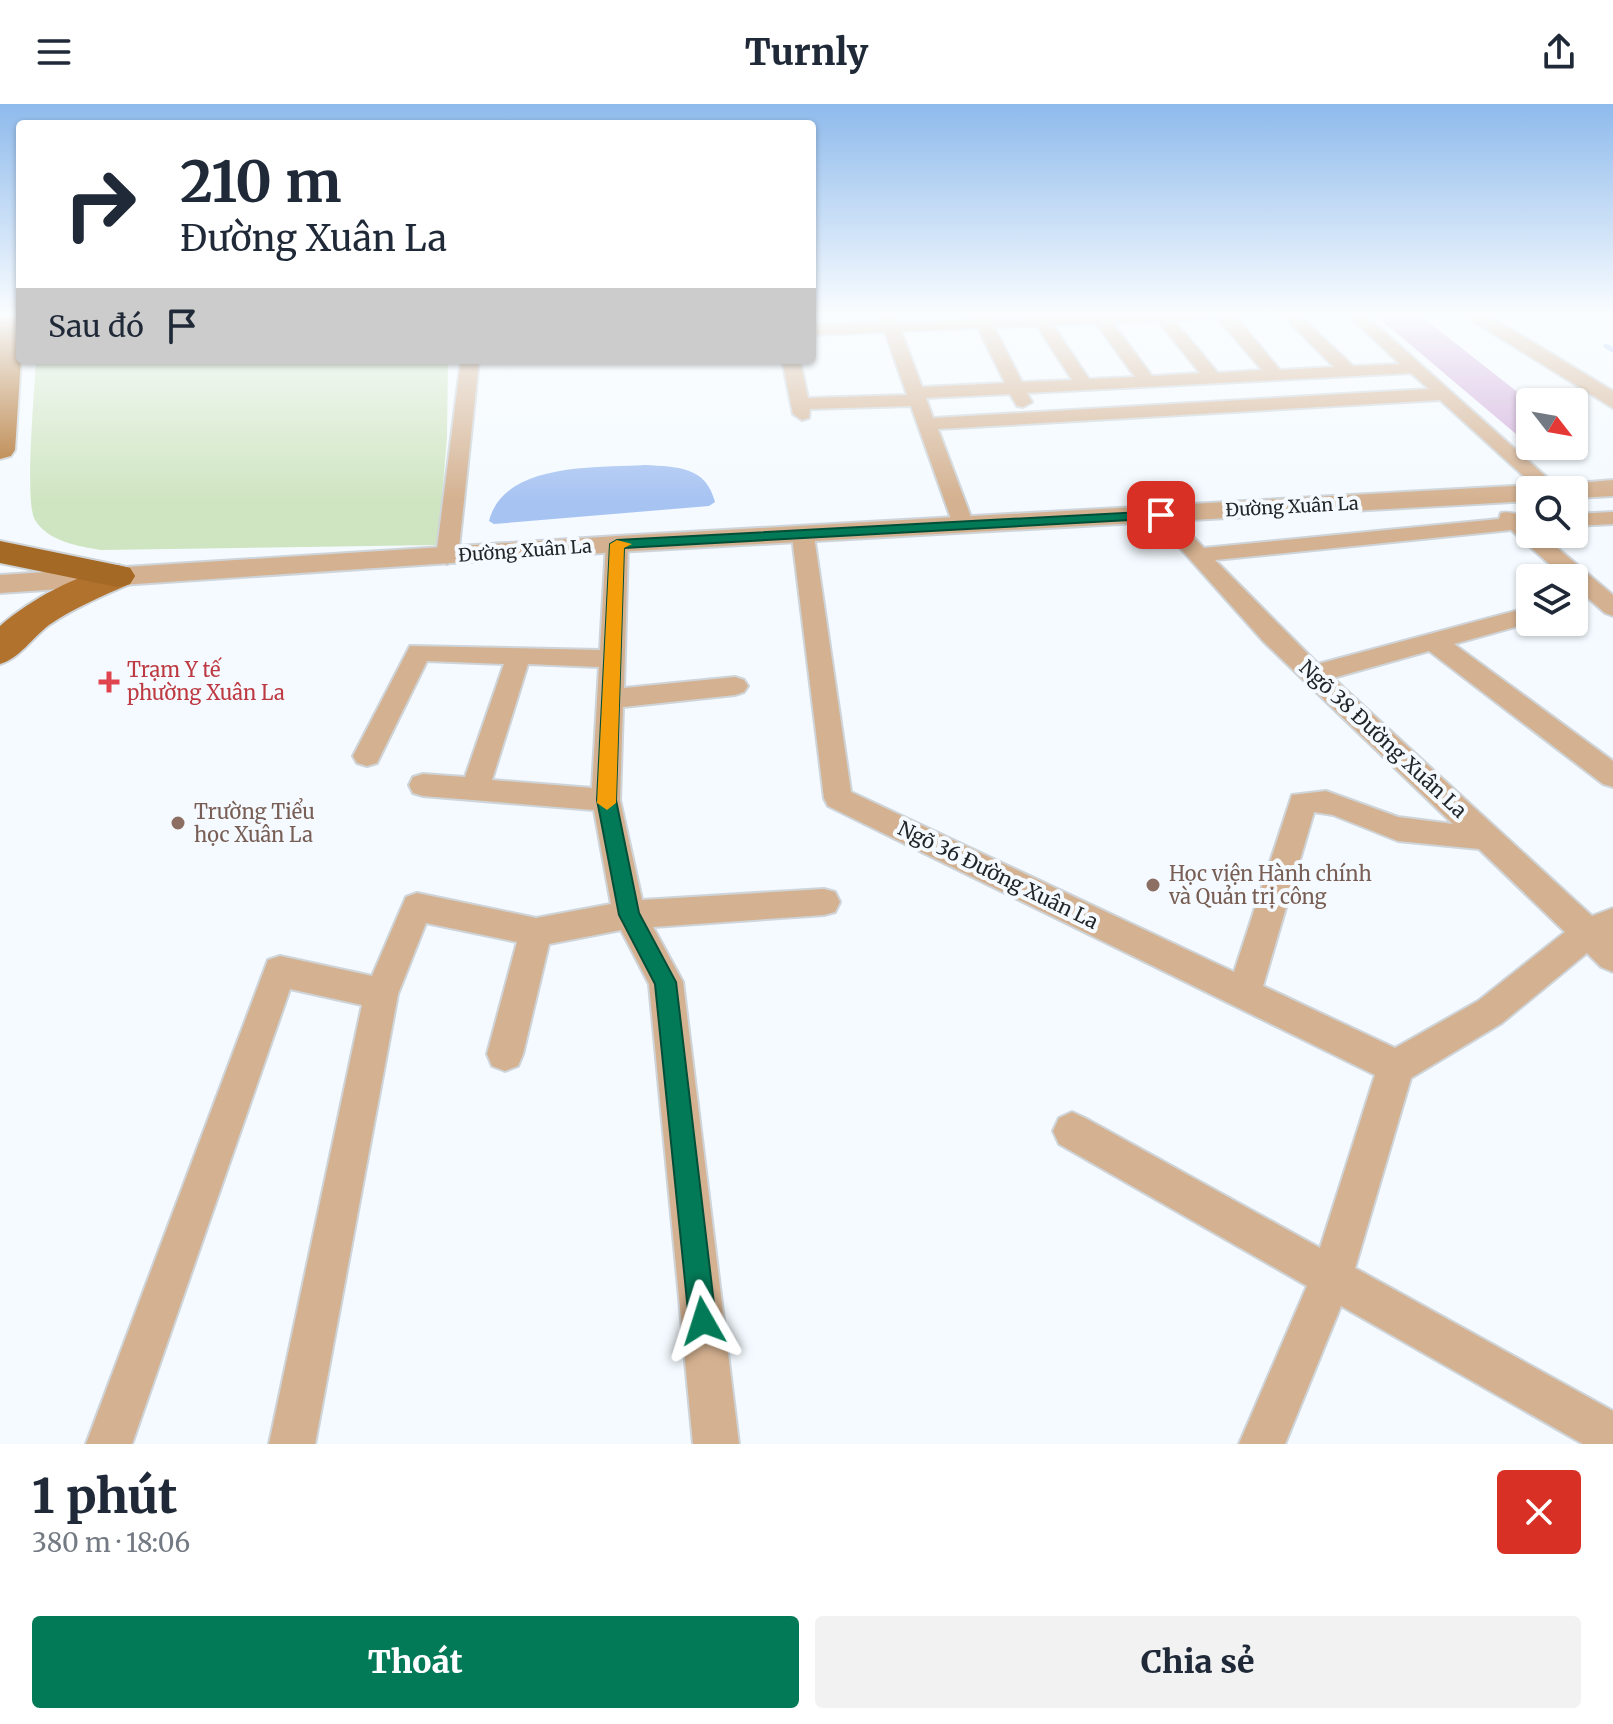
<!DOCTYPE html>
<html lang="vi">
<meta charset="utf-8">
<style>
:root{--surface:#fff;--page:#f2f2f3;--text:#1f2937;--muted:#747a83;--accent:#037a57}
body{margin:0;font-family:Merriweather,serif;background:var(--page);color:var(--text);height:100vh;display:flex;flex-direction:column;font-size:30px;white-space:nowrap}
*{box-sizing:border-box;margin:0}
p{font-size:26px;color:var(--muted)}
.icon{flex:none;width:44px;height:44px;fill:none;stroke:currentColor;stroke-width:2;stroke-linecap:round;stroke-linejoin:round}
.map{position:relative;height:1340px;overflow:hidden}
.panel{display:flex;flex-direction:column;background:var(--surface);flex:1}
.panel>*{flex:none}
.hud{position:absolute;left:16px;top:16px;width:800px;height:244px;border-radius:8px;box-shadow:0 2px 6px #0004;background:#fff;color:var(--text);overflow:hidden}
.needle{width:52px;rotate:121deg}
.tools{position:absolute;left:1516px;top:284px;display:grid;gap:16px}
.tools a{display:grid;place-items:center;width:72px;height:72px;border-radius:8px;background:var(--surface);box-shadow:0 2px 6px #0004;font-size:40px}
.pin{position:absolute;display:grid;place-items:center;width:68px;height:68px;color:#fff;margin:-34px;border-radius:16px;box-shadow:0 4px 12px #0006}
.me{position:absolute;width:88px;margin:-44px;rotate:354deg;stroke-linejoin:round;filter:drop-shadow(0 0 6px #0008)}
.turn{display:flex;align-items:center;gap:28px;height:168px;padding:0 32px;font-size:36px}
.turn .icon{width:104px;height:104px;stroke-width:2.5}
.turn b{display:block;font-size:56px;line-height:68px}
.then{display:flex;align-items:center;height:76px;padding:0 32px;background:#0003;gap:16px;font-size:30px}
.round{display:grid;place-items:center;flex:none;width:84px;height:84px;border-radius:8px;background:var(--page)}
.overview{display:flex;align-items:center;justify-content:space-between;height:136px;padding:0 32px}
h1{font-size:48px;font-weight:800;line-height:60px}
.cta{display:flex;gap:16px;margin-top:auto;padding:16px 32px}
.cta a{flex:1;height:92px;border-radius:8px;background:var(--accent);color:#fff;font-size:32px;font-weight:800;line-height:92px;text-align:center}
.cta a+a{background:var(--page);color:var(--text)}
header{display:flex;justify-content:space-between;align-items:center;height:104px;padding:0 32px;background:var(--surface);font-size:36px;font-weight:800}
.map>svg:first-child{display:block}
</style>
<header><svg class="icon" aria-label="menu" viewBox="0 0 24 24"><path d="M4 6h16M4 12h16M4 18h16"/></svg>Turnly<svg class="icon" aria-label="share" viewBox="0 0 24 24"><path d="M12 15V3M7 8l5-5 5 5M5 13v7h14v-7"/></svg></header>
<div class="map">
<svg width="1613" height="1340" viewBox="0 0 1613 1340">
<rect width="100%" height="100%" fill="#f4faff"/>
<path fill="#cfe5c1" d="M 36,256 L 448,256 L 447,334 L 438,441 L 101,446 C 78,442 49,438 35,416 C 24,398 35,284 36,256 Z"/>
<path fill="#a7c3f2" d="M 645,361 C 677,363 706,362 715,398 L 709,402 L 494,420 L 489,417 C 504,358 596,364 645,361 Z"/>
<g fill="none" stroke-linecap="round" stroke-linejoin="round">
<path stroke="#a7c3f2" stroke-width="5" d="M 1606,242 L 1613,246"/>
</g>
<path fill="#d2adda" d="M 1373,209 L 1417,209 L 1530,298 L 1530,342 Z"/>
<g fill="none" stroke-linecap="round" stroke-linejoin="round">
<defs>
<path id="minor" d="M 878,209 L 894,209 L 897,218 L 974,215 L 971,209 L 987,209 L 989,214 L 1233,209 L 1280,266 L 1334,263 L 1280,209 L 1297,209 L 1353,262 L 1400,260 L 1346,209 L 1363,209 L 1561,386 L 1539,386 L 1440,296 L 938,325 L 974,421 L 971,426 L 955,426 L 911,302 L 810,305 L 809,314 L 802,316 L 793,310 L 782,256 L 800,256 L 808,294 L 907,291 L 885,228 L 812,231 L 812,221 L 881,218 ZM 1217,214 L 1262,266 L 1218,269 L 1174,216 ZM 1158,217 L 1200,269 L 1152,272 L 1112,218 ZM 1096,219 L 1135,273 L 1089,275 L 1053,221 ZM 1037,222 L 1072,276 L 1022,278 L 994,223 ZM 978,224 L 1005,279 L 922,283 L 901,227 ZM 1411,269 L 1429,285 L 933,314 L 926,294 L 1010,290 L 1017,302 L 1023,303 L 1032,298 L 1027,289 Z
M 461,256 L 479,256 L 458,453 L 447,460 L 436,453 Z
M 1161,405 L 1168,407 L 1204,444 L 1499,415 L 1501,409 C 1512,406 1518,413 1530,412 L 1530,430 L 1541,430 L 1613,491 L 1613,512 L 1605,509 L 1574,482 L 1574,474 L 1565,474 L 1511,426 L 1215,456 L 1318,560 L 1530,503 L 1530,518 L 1533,518 L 1454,540 L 1613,657 L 1613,683 L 1603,680 L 1429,547 L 1333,574 L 1592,812 L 1613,804 L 1613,868 L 1601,863 L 1587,849 L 1502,919 L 1411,974 L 1355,1164 L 1613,1307 L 1613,1340 L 1583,1340 L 1341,1202 L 1285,1340 L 1239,1340 L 1307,1182 L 1059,1040 L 1053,1027 L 1059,1014 L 1072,1008 L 1085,1014 L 1320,1144 L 1375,971 L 828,702 L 824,694 L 792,432 L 803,425 L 814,432 L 851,688 L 1234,868 L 1292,691 L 1326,687 L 1398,713 L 1453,720 L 1263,537 L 1154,415 L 1150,411 L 1154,407 ZM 1314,708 L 1333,711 L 1398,737 L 1479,745 L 1565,828 L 1478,897 L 1395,944 L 1263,882 Z
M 1613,408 L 1613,420 L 1574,422 L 1574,410 Z
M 617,433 L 628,440 L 624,584 L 735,573 L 744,576 L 748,582 L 744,588 L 735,591 L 623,603 L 620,696 L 642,796 L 824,785 L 835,788 L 840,798 L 835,808 L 824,811 L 653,823 L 683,878 L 739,1340 L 693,1340 L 649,880 L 621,826 L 549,840 L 523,950 L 518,962 L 505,967 L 492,962 L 487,950 L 517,838 L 426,819 L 398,890 L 315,1340 L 269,1340 L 362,901 L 290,885 L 132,1340 L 86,1340 L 268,856 L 280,852 L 372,872 L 406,793 L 417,789 L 536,814 L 611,800 L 594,706 L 423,692 L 413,689 L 409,681 L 413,673 L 423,670 L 465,673 L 504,560 L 427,557 L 377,659 L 367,662 L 357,659 L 353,652 L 410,542 L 600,546 L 606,440 ZM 528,560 L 599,563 L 592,684 L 492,676 Z"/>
<path id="tertiary" d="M 1460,209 L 1484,209 L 1613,287 L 1613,304 Z
M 1613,376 L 1613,392 L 1574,394 L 1574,386 L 1561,386 L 1565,380 Z
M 1530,381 L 1541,386 L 1530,386 L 1530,397 L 617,448 L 0,489 L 0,471 L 617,432 Z"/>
<path id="primary" d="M 0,209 L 20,209 L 21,256 L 15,346 L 11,352 L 0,355 Z
M 117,461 L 130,464 L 135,472 L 130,480 C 102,492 74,504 49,521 C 32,534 20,554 0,560 L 0,522 C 32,494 76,472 117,461 Z"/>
<path id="trunk" d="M 0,437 L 117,461 L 130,464 L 135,472 L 130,480 L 117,483 L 0,459 Z"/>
</defs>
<use href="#minor" stroke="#ced4d8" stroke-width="4"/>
<use href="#tertiary" stroke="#ced4d8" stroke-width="4"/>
<use href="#primary" stroke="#ced4d8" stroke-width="4"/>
<use href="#trunk" stroke="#ced4d8" stroke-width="4"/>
<use href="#minor" fill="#d4b190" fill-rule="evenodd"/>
<use href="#tertiary" fill="#d4b190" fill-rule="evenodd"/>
<use href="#primary" fill="#b1722e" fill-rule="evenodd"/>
<use href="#trunk" fill="#a56926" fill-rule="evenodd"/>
</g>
<linearGradient id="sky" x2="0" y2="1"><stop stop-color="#8ebaec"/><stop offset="0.53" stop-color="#fafdff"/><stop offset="1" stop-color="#fafdff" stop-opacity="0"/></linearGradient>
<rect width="1613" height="397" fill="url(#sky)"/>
<path fill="#037a57" stroke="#024f39" stroke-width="2" d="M 1161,407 L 1168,411 L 1166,414 L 624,444 L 616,696 L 639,809 L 676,878 L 716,1217 L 712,1227 L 703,1231 L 693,1227 L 689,1217 L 655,880 L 619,811 L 597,696 L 610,440 L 617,436 Z"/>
<path fill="#f59e0b" d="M 617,436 L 632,440 L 624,444 L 616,699 L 607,706 L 597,699 L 610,440 Z"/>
<path fill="#e0444e" stroke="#f4faff" stroke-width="3" d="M105 566h8v8h8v8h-8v8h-8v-8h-8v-8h8z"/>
<g fill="#8d6e63" stroke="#f4faff" stroke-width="3">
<circle cx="178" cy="719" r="8"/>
<circle cx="1153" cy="781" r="8"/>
</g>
<g text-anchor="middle" stroke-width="8" stroke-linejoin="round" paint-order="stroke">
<g font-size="18" fill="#222629" stroke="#f4faff">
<text transform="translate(1292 403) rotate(-3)" y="6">Đường Xuân La</text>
<text transform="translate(525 447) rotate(-4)" y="6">Đường Xuân La</text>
</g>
<g font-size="20" fill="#be3a42" stroke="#f4faff" text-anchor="start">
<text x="127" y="573">Trạm Y tế<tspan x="127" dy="23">phường Xuân La</tspan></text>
</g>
<g font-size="20" fill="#222629" stroke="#f4faff">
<text transform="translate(1383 635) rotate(43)" y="7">Ngõ 38 Đường Xuân La</text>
<text transform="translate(998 771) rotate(26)" y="7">Ngõ 36 Đường Xuân La</text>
</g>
<g font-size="20" fill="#785e54" stroke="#f4faff" text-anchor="start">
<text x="194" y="715">Trường Tiểu<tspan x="194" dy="23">học Xuân La</tspan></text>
<text x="1169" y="777">Học viện Hành chính<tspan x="1169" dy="23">và Quản trị công</tspan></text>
</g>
</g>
</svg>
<div class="tools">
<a><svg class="needle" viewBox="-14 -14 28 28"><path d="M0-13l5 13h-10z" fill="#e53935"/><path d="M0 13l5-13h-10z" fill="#747a83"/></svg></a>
<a><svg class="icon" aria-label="search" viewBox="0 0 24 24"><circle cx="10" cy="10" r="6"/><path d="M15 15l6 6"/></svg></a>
<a><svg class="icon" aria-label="layers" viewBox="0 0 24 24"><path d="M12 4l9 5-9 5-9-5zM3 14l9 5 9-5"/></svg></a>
</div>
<div class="pin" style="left:1161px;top:411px;background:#d93025"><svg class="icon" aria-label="arrive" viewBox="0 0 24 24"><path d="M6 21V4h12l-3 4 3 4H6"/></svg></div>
<svg class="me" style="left:703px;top:1217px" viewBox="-20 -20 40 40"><path d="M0-17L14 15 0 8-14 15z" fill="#037a57" stroke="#fff" stroke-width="4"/></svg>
<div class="hud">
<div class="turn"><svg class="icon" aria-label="right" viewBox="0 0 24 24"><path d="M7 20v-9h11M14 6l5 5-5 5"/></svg><div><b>210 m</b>Đường Xuân La</div></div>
<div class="then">Sau đó<svg class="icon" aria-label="arrive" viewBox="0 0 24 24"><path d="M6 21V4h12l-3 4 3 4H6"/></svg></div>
</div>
</div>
<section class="panel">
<div class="overview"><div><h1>1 phút</h1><p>380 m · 18:06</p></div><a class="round" style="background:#d93025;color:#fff"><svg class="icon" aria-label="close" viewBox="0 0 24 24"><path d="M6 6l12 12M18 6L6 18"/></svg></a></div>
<div class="cta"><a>Thoát</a><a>Chia sẻ</a></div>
</section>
